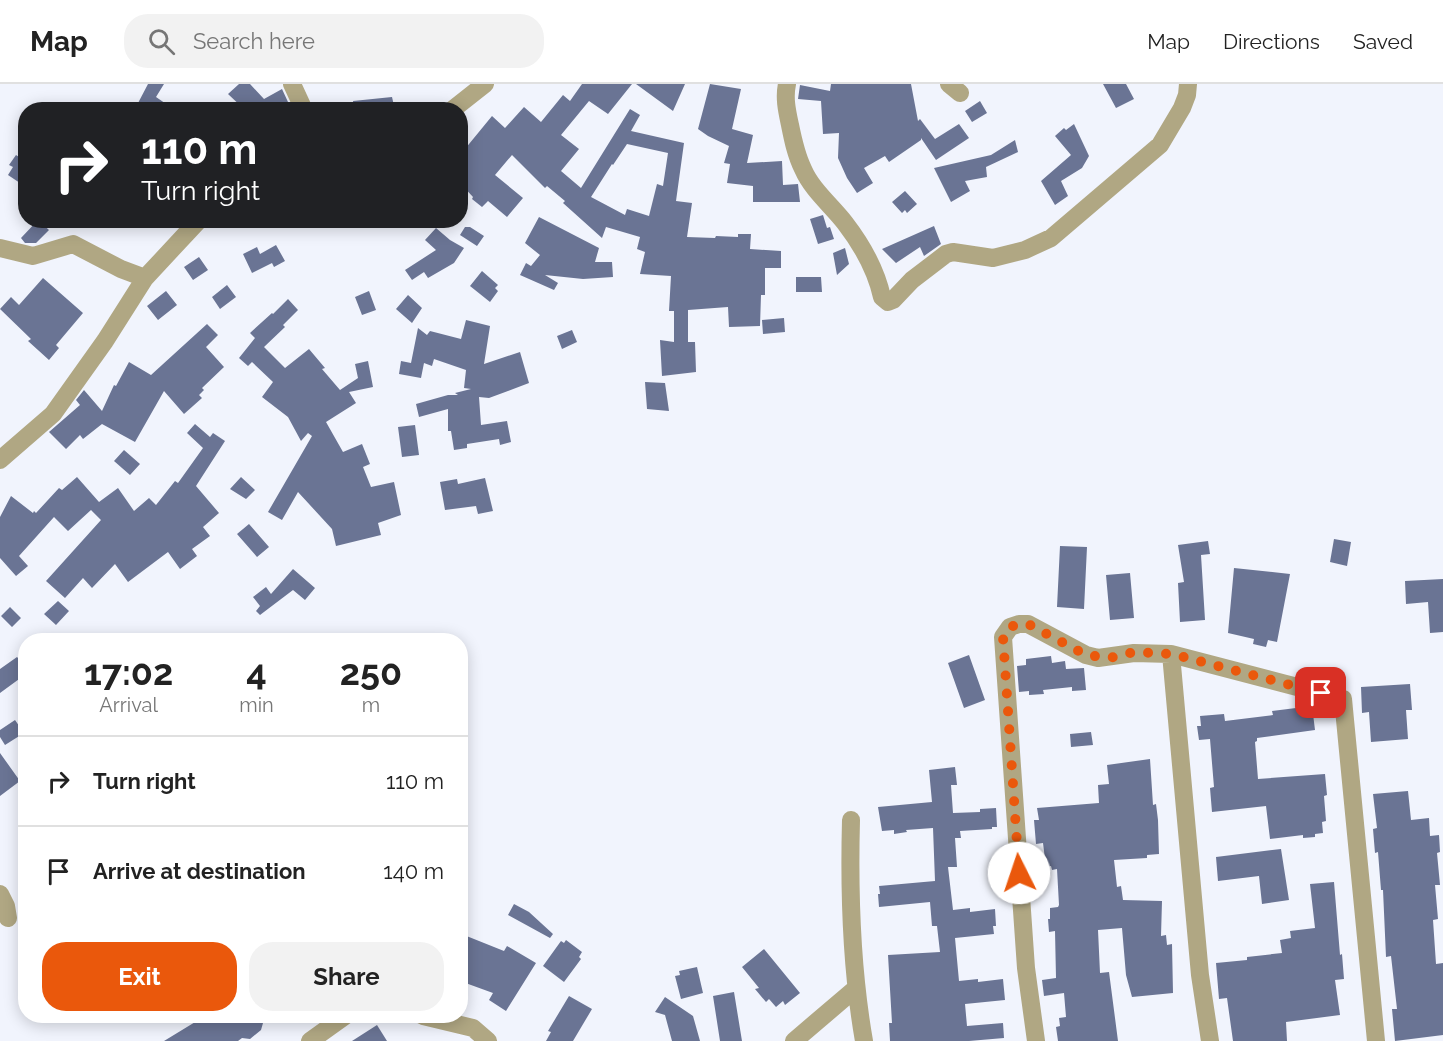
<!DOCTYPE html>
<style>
:root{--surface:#fff;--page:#f2f2f2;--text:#222;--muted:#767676;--line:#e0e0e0;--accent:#ea580c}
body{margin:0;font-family:Raleway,sans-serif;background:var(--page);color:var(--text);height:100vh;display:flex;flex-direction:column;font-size:22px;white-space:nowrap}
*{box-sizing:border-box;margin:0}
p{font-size:20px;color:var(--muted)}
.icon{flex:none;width:33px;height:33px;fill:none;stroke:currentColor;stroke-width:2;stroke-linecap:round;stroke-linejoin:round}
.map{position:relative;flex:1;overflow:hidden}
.drawer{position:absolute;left:18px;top:549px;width:450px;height:390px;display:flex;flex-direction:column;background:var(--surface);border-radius:24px;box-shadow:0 3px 15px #0003}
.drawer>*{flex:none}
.top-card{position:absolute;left:18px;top:18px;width:450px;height:126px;border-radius:24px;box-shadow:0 3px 15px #0003;background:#202124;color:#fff;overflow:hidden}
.pin{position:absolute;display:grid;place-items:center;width:51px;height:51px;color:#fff;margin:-26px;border-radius:12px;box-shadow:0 3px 9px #0006}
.me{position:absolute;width:66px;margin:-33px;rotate:356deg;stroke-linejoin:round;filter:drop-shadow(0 0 4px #0008)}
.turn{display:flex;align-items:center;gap:21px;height:126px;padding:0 24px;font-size:27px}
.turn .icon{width:78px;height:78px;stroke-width:2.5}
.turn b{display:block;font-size:42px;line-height:51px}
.eta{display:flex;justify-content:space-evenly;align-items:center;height:102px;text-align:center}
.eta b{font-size:36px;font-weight:700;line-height:42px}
.action{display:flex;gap:12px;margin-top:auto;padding:12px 24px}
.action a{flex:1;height:69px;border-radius:24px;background:var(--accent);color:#fff;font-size:24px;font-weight:700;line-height:69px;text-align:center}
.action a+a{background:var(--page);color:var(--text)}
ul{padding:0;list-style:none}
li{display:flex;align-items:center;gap:18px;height:90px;padding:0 24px;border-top:2px solid var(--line)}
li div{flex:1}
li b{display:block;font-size:22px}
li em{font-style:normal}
header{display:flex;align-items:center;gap:36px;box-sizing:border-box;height:84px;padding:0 30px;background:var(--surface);border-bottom:2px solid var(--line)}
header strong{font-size:28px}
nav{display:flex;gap:33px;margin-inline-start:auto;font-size:21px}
.search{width:420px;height:54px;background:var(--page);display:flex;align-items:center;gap:15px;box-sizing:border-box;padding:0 21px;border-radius:24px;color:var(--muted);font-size:22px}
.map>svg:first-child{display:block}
</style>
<header>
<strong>Map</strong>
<div class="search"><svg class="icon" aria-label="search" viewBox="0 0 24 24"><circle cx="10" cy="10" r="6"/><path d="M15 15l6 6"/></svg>Search here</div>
<nav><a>Map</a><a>Directions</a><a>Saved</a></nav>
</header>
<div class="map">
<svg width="1443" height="957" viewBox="0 0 1443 957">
<rect width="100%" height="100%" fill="#f1f4fd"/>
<path fill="#6a7494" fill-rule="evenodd" d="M 148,0 L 164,0 L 156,13 L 175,26 L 144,26 L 137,21 Z
M 239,0 L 250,0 L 264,15 L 282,5 L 288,18 L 276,26 L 245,26 L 228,10 Z
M 582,0 L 632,0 L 608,30 L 589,17 L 561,51 L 579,65 L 561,87 L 581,104 L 630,25 L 640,31 L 631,47 L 684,59 L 676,117 L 692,119 L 687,153 L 715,154 L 716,152 L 738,153 L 738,150 L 751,150 L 750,165 L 781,167 L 781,184 L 765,184 L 765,211 L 761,211 L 760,242 L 729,243 L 728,223 L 688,226 L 688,258 L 695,258 L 696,288 L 662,292 L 660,256 L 674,258 L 674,227 L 669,227 L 671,192 L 640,190 L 645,168 L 637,165 L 640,153 L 606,143 L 602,154 L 563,119 L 565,117 L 547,102 L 545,104 L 512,71 L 495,91 L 523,114 L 507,133 L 488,117 L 482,123 L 472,115 L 473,113 L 460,99 L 460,71 L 492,32 L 505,44 L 524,23 L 541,38 L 563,11 L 570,17 ZM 627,60 L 668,69 L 663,102 L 657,100 L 649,132 L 627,125 L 625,131 L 591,113 L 612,80 L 613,81 Z
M 636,0 L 685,0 L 673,27 Z
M 710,0 L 741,5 L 732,45 L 753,51 L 747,79 L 782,77 L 783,101 L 798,100 L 800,118 L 753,118 L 753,102 L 727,99 L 730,80 L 724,79 L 729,62 L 708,52 L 698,45 Z
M 831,0 L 911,0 L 918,37 L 920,35 L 935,55 L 959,40 L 969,54 L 936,76 L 921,54 L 921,56 L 889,78 L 885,72 L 864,84 L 873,99 L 857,109 L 847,94 L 838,74 L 839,49 L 823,50 L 821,17 L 798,15 L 800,1 L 830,7 Z
M 1103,0 L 1126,0 L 1134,15 L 1116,24 Z
M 392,13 L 395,26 L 354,26 L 353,17 Z
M 980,17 L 987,29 L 972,38 L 965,27 Z
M 1074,40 L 1089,72 L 1082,84 L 1061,97 L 1068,112 L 1055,121 L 1041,97 L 1071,71 L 1055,52 L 1064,44 L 1066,46 Z
M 1015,56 L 1018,68 L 986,83 L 987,93 L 965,97 L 970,107 L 951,118 L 934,84 L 991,71 Z
M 26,64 L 26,103 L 8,91 L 13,83 L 9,81 L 16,71 L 19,73 Z
M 905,107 L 917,120 L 907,129 L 905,126 L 902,129 L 892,118 Z
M 823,131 L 827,144 L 830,143 L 834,155 L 818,160 L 810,135 Z
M 539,133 L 599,164 L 595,178 L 612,178 L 613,193 L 583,195 L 545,191 L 558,199 L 554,206 L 520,191 L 526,179 L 531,182 L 540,171 L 525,159 Z
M 38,136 L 49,146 L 36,159 L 25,159 L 21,154 Z
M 934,142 L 941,160 L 924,172 L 920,163 L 896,179 L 882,165 Z
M 465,143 L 470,143 L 484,152 L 477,162 L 460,151 Z
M 436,144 L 450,156 L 464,164 L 454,179 L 428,194 L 424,188 L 412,196 L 405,186 L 436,166 L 425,156 Z
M 276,161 L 285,177 L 274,183 L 272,179 L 252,189 L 243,170 L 257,163 L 260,170 Z
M 845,164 L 849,180 L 837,191 L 833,169 Z
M 199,173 L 208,186 L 193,196 L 184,183 Z
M 482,187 L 498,201 L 495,204 L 498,207 L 490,218 L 470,202 Z
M 796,193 L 821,193 L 822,208 L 796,208 Z
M 43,194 L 83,229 L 56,261 L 59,264 L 49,276 L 28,257 L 31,255 L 0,225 L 11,213 L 19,221 Z
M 227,201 L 236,213 L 220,225 L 212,213 Z
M 166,207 L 177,221 L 158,236 L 147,222 Z
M 369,207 L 376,226 L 362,231 L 355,213 Z
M 408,211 L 422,224 L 412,239 L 396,225 Z
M 288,215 L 298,226 L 283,241 L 285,243 L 264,263 L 285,284 L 309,265 L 325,284 L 322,285 L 340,306 L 358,294 L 355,280 L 368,277 L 373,303 L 349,308 L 356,319 L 326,338 L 343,368 L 362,360 L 370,380 L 363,383 L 371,403 L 394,398 L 401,431 L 378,439 L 381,451 L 336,462 L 332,445 L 298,408 L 282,436 L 268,428 L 312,352 L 308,349 L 301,357 L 288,333 L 262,313 L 273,298 L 252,278 L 248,282 L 239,274 L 255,254 L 250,249 L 272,229 L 273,230 Z
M 784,234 L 785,248 L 763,250 L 762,236 Z
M 466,236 L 490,242 L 484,280 L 520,268 L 529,299 L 489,314 L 479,313 L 481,341 L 507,337 L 511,358 L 500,361 L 499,355 L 467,360 L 467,364 L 454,366 L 451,347 L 448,347 L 448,325 L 419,333 L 416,320 L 448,311 L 458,311 L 455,309 L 471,305 L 464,304 L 466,286 L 434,275 L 432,282 L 424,279 L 421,294 L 399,290 L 401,277 L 411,279 L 418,244 L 427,251 L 430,247 L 461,255 Z
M 207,240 L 218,251 L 206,263 L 224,283 L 202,304 L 204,306 L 199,311 L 202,314 L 184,330 L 164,307 L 135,358 L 102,340 L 83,355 L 80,351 L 66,365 L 49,348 L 80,321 L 76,316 L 84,306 L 102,327 L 114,301 L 116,302 L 129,278 L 151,291 Z
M 572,246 L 577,258 L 562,265 L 557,252 Z
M 645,298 L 665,299 L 669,327 L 647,325 Z
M 195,340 L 210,353 L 213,349 L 225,357 L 196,402 L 219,429 L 203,443 L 210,452 L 192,465 L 197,472 L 180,485 L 168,468 L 128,498 L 115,480 L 92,504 L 83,494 L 65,514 L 46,497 L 101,436 L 91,426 L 68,447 L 54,433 L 19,472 L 28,482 L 16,492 L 0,474 L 0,433 L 11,412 L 33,429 L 34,427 L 36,429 L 59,404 L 62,406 L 77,393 L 99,418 L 118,404 L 134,427 L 149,414 L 156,421 L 175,397 L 178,399 L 203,364 L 187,349 Z
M 415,341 L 419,371 L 402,373 L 398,343 Z
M 124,366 L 140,380 L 130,391 L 114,377 Z
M 241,393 L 255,406 L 246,415 L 230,405 Z
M 485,394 L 493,427 L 478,430 L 476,422 L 445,426 L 440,398 L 457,395 L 458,400 Z
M 249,440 L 269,463 L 257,473 L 237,450 Z
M 1334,455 L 1351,458 L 1347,482 L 1330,478 Z
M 1208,457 L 1210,470 L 1201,471 L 1205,536 L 1180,538 L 1178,499 L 1184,498 L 1178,461 Z
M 1060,462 L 1087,463 L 1084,525 L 1057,523 Z
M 1234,484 L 1290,490 L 1277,558 L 1268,556 L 1266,563 L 1253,560 L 1254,555 L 1228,549 Z
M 293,485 L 315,504 L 305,516 L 293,506 L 260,531 L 256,527 L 260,522 L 253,513 L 266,503 L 271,510 Z
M 1130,489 L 1134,534 L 1110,536 L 1106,491 Z
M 1443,495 L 1443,548 L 1430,549 L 1428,518 L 1406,520 L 1405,497 Z
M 58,517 L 69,527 L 56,541 L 44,530 Z
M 10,523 L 21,534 L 12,543 L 1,532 Z
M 26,570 L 26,590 L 0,609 L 0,585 L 17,573 L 19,575 Z
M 969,571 L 985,616 L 964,624 L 948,579 Z
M 1051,572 L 1052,579 L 1065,577 L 1066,585 L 1084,584 L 1086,606 L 1072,607 L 1072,603 L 1043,606 L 1044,610 L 1029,611 L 1029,607 L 1019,608 L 1017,582 L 1026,581 L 1026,575 Z
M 1410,600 L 1412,626 L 1406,626 L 1408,655 L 1371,658 L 1369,628 L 1362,629 L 1361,603 Z
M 1312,622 L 1315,646 L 1257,654 L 1257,657 L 1255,658 L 1258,695 L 1325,690 L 1327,711 L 1324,712 L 1326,737 L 1322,738 L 1323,749 L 1315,750 L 1315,753 L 1303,754 L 1303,751 L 1270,755 L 1266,722 L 1212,728 L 1210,704 L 1214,703 L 1210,655 L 1199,656 L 1197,642 L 1201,642 L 1200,632 L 1224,630 L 1225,637 L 1273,631 L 1272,627 Z
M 15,636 L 24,649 L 5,661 L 0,653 L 0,646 Z
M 1091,648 L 1093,661 L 1071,663 L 1070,650 Z
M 0,669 L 20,697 L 0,712 Z
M 1150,675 L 1153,721 L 1156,720 L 1158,736 L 1159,770 L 1147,771 L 1147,774 L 1114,776 L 1117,803 L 1121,802 L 1123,816 L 1162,817 L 1161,852 L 1166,851 L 1167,861 L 1172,860 L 1173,909 L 1132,913 L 1126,891 L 1122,844 L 1098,846 L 1100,889 L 1109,888 L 1118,957 L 1058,957 L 1056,943 L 1060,942 L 1059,934 L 1066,933 L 1064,909 L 1044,912 L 1042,896 L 1056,894 L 1055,847 L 1049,848 L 1048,835 L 1050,835 L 1050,824 L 1058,823 L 1059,821 L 1057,785 L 1052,786 L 1051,782 L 1046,783 L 1043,759 L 1036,760 L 1034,736 L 1039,736 L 1037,724 L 1099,719 L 1098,701 L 1109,700 L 1107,681 Z
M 955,683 L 957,701 L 951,701 L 953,729 L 980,728 L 980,725 L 996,724 L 997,743 L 992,743 L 992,745 L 960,747 L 961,754 L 955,754 L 957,783 L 948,783 L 953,826 L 970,824 L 970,828 L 995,825 L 996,842 L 993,842 L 994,850 L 955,854 L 959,897 L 978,895 L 978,898 L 1003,895 L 1005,916 L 965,920 L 967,942 L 1003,939 L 1004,954 L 969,957 L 890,957 L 889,939 L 892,939 L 888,871 L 940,868 L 937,842 L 932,842 L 930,818 L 879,823 L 878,810 L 880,810 L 879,802 L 935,797 L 933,744 L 906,746 L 907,748 L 894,750 L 894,746 L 882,747 L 878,723 L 932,718 L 929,686 Z
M 1408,707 L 1411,736 L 1429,734 L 1430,752 L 1439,751 L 1440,768 L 1437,769 L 1440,801 L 1435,801 L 1438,835 L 1433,836 L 1436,880 L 1443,879 L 1443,951 L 1395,957 L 1392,925 L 1397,925 L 1391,872 L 1386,873 L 1383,806 L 1381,806 L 1378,768 L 1375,769 L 1373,745 L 1377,744 L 1373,710 Z
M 1281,765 L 1289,816 L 1262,820 L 1259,792 L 1218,797 L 1216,773 Z
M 1334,798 L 1340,871 L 1342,870 L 1344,895 L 1335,896 L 1340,931 L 1286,938 L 1287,957 L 1233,957 L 1227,914 L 1219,915 L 1216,879 L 1247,876 L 1247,873 L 1282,869 L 1280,856 L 1291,854 L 1290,847 L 1315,844 L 1310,800 Z
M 514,820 L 529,828 L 553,850 L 550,854 L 508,831 Z
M 464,851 L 504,867 L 507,862 L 536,879 L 506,927 L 489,916 L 493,909 L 460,897 L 460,860 Z
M 566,856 L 582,868 L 579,873 L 581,875 L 564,898 L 543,882 L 561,857 L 564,859 Z
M 764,865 L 800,909 L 785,921 L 783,917 L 776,923 L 769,915 L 766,918 L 755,905 L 759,904 L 742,883 Z
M 697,883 L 703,909 L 681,915 L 675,892 L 680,891 L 679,887 Z
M 734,908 L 742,957 L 720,957 L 713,912 Z
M 569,912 L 592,925 L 573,957 L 546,957 L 551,948 L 548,947 Z
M 665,913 L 693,932 L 700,957 L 672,957 L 665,931 L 655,928 Z
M 205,932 L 265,932 L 261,946 L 250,955 L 242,954 L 238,957 L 164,957 Z
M 377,941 L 387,957 L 352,957 Z"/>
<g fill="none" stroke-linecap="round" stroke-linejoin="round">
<path stroke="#b0a783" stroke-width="18" d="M 292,0 L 304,26
M 787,0 C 784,14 787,27 790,41 C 793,56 796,71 803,85 C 812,106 831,121 845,139 C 862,161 876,186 882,213 L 888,218 L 893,216 L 912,196 L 946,170 L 953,168 L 993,174 L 1025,166 L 1051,154 L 1160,61 L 1182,24 L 1187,11 L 1188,0
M 949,0 L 960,9
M 452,26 L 485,0
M 0,164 L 33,172 L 73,160 L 121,185 L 145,194
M 0,376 L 53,330 L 105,257 L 145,194 L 199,136
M 1171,570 L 1200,891 L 1210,957
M 851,736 C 849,810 851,883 864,957
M 0,810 L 6,822 L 8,834
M 423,932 L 473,944 L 488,957
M 310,957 L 345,932
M 794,957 L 855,905
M 1036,957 L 1026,884 L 1003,553 L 1010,543 L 1019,540 L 1028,540 L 1086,571 L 1098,574 L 1134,569 L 1171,570 L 1343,615 L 1376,957"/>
</g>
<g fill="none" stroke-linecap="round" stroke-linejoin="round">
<path stroke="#ea580c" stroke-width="10" stroke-dasharray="0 18" d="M 1019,789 L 1003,553 L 1010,543 L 1019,540 L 1028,540 L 1086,571 L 1110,574 L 1134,568 L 1172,570 L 1321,609"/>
</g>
</svg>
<div class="pin" style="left:1321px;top:609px;background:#d93025"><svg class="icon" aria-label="arrive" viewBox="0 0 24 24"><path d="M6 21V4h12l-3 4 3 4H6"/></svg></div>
<svg class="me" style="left:1019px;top:789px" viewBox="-20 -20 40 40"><circle r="19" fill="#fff"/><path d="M0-13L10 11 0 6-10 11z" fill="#ea580c"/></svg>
<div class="top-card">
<div class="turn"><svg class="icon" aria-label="right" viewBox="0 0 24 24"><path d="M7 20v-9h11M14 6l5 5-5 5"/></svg><div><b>110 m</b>Turn right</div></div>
</div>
<section class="drawer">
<div class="eta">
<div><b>17:02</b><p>Arrival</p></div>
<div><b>4</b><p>min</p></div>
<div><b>250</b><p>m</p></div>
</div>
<ul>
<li><svg class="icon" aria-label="right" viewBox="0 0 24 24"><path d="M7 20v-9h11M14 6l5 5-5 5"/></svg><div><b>Turn right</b></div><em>110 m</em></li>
<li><svg class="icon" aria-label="arrive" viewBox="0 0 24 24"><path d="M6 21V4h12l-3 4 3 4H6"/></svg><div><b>Arrive at destination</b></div><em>140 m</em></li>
</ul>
<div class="action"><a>Exit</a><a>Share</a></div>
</section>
</div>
